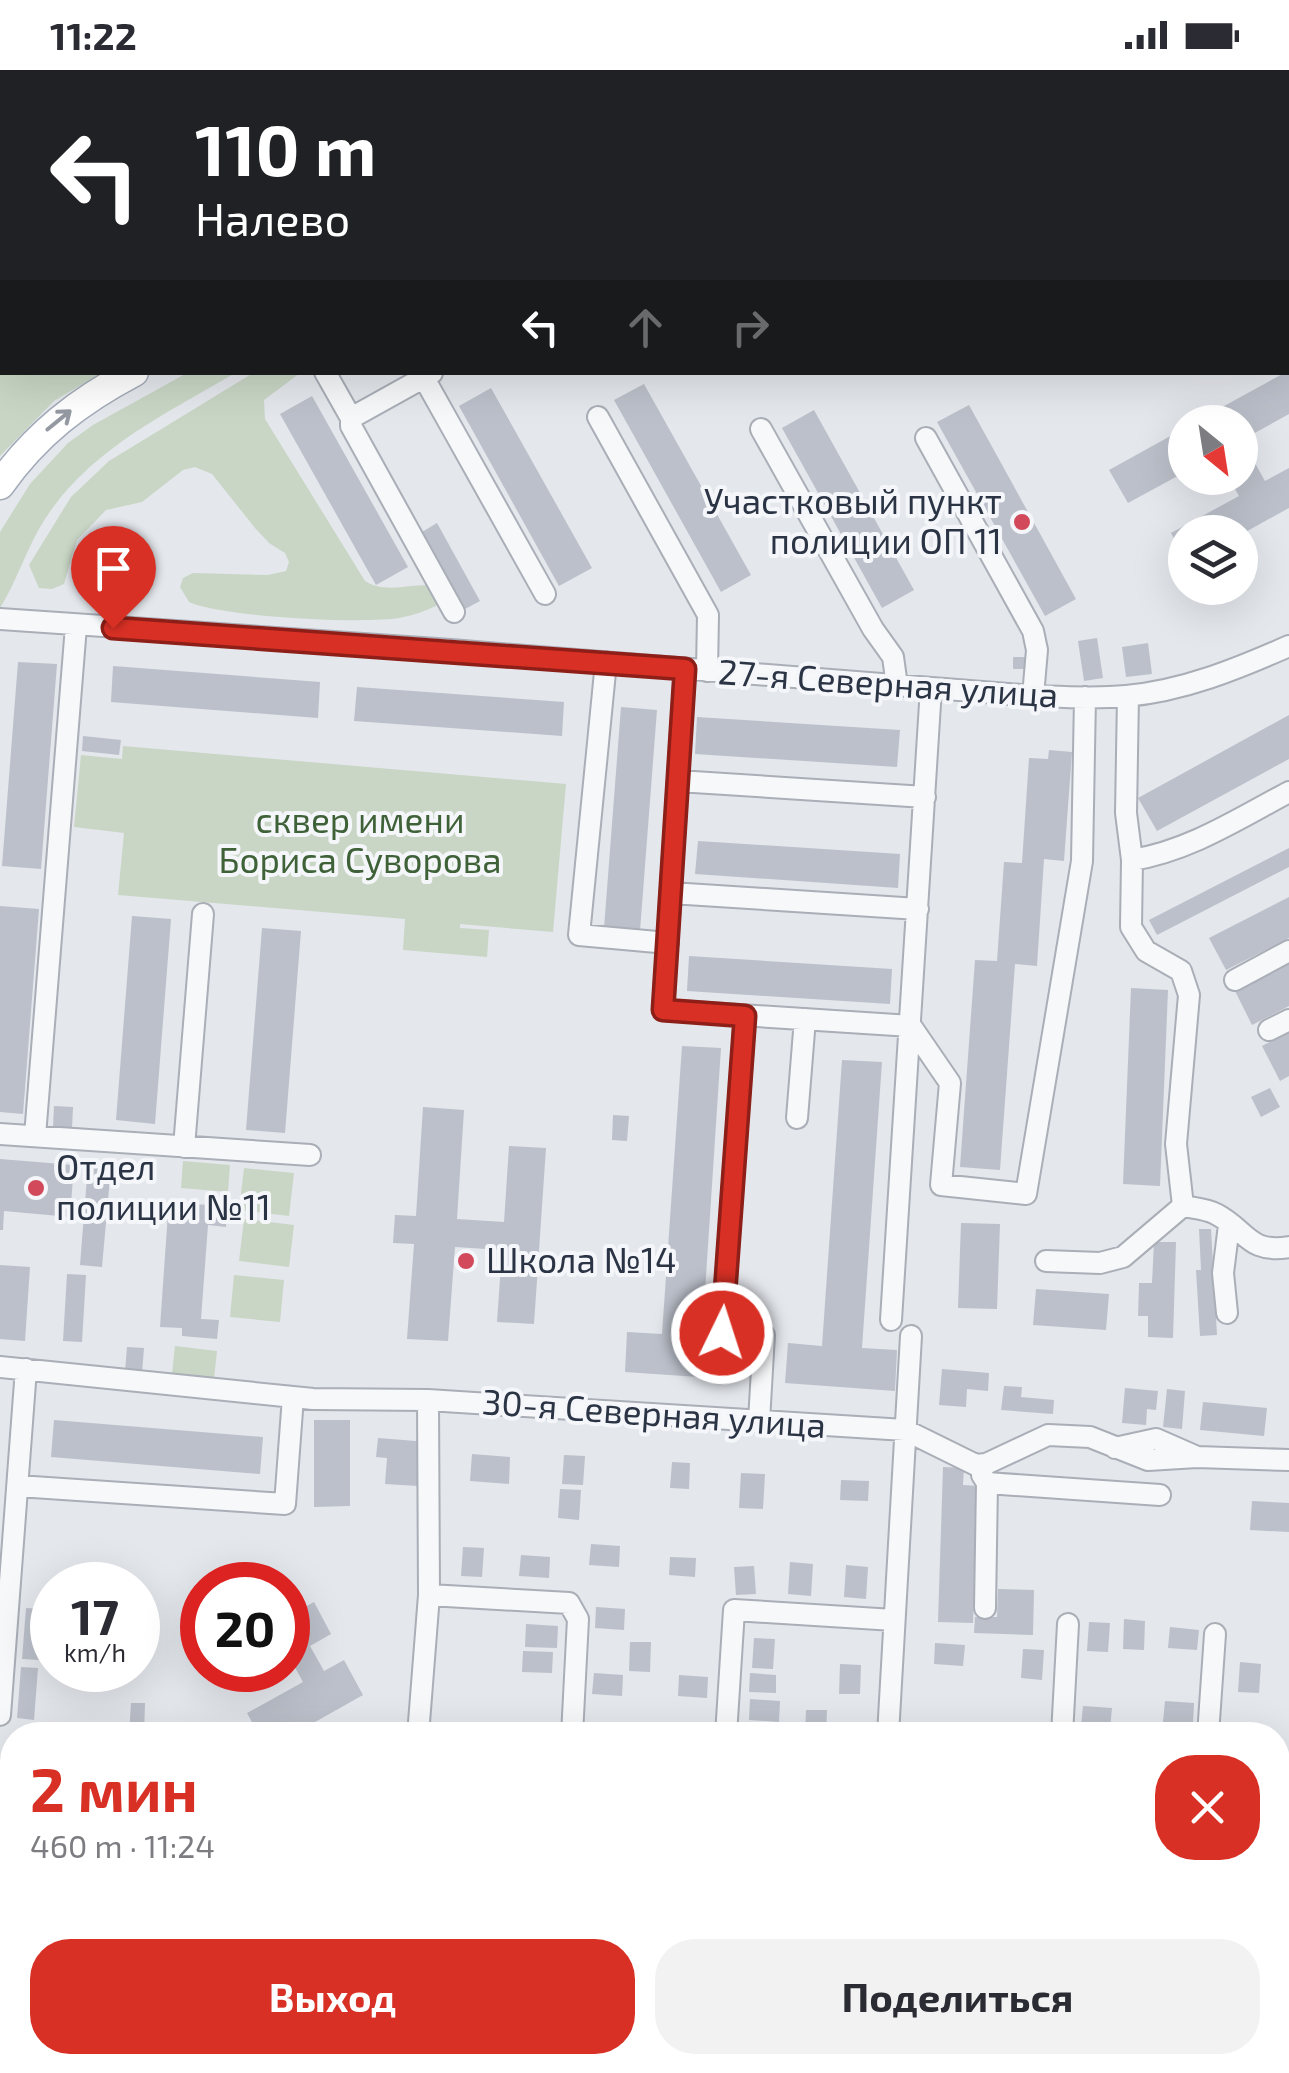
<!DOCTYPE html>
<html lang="ru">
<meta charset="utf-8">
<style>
:root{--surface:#fff;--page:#f2f2f3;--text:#2b2b33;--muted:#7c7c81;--accent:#d93025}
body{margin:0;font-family:"Exo 2",sans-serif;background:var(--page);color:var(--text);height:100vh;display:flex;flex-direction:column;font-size:38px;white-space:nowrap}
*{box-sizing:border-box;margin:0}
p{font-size:32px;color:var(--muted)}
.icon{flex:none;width:55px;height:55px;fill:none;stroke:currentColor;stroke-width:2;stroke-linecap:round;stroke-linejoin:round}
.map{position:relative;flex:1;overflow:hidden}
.sheet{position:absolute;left:0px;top:1652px;width:1290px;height:352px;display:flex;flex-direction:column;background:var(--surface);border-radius:40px 40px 0 0;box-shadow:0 10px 40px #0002}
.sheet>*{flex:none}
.top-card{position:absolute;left:0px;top:0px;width:1290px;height:305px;box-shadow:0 10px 40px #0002;background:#202124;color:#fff;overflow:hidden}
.needle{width:65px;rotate:150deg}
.buttons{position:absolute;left:1168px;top:335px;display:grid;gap:20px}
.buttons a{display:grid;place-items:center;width:90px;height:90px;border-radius:50%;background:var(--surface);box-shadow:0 10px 40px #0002;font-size:50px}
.speed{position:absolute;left:30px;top:1492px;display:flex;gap:20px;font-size:50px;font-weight:700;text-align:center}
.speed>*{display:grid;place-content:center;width:130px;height:130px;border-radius:50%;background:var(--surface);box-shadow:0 10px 40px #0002;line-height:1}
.speed small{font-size:25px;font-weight:400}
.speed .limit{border:15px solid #d22;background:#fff;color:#111}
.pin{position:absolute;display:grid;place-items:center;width:85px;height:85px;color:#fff;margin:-102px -42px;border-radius:50% 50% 50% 0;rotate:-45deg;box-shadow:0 0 10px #0007}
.pin .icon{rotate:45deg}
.me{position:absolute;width:110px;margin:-55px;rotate:4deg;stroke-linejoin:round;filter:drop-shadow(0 0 8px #0008)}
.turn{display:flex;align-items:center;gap:35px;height:210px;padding:0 30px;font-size:45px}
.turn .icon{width:130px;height:130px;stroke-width:2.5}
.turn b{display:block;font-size:70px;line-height:85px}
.lanes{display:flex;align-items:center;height:95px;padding:0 30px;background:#0003;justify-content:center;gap:50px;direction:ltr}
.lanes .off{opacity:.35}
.round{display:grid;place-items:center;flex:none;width:105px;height:105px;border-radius:40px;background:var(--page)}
.overview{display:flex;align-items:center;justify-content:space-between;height:170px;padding:0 30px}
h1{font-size:60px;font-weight:700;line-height:75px;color:var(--accent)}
.action{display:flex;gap:20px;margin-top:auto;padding:20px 30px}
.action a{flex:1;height:115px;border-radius:40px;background:var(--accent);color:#fff;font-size:40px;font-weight:700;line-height:115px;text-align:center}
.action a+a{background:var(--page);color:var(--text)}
.status{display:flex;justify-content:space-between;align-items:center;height:70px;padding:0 50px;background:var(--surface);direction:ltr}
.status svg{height:28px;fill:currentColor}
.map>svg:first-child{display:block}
</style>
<div class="status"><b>11:22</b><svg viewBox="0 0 49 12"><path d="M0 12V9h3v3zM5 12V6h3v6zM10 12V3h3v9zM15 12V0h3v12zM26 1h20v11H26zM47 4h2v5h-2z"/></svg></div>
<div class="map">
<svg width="1289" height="2003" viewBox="0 0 1289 2003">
<rect width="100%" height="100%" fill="#e4e7ec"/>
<path fill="#c9d6c5" d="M 0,169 L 2,302 L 101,303 L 54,331 L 0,386 Z
M 187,303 L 235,303 C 167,343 89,380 45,449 C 27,477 16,513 0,538 L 0,462 L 30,414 L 68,373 L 93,355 Z
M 253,303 L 300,303 L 264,330 L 265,349 L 365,511 C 389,526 412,510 438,517 L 441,528 L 436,536 C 425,541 411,546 399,548 C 362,554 221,547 189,532 L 180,517 L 183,508 L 193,503 L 268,505 L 286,501 L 289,492 L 285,483 L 269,473 L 255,458 L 212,404 L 195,397 L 183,400 L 142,432 L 106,440 L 77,470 L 64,514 L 52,519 L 39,518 L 29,495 L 71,427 L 109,391 Z
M 123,676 L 566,714 L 553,862 L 460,854 L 460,858 L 489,860 L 487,887 L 403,880 L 405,849 L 118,825 L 124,763 L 74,757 L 81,685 L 122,689 Z
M 183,1091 L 230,1095 L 228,1122 L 181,1118 Z
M 244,1098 L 294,1103 L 289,1146 L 239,1140 Z
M 244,1149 L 294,1155 L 289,1197 L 239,1191 Z
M 234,1205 L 284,1210 L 280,1252 L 230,1247 Z
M 175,1276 L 217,1281 L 214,1309 L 172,1304 Z"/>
<path fill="#bbc0ca" d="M 1286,302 L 1289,302 L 1289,344 L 1242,370 L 1265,411 L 1289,398 L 1289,438 L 1240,465 L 1240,462 L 1185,462 L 1185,488 L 1171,463 L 1239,426 L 1229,408 L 1240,408 L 1240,352 L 1195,352 Z
M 644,314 L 751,505 L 721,522 L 614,330 Z
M 491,318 L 592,498 L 559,516 L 459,336 Z
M 312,326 L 408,497 L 376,515 L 280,344 Z
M 969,335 L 1076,529 L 1045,546 L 937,352 Z
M 814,340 L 914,520 L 882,538 L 782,358 Z
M 1185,358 L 1185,402 L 1128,433 L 1109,400 Z
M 437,453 L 480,531 L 465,539 L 422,462 Z
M 1097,568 L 1103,608 L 1084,611 L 1078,571 Z
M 1148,573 L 1152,604 L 1126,607 L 1122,577 Z
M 1013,587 L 1031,587 L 1031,599 L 1013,599 Z
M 18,592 L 57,594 L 41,799 L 2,796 Z
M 113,596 L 320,612 L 318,648 L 111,632 Z
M 357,617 L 564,632 L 562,666 L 354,651 Z
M 621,637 L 657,640 L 640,861 L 604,858 Z
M 1289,645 L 1289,689 L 1157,761 L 1138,728 Z
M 697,647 L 900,660 L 897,697 L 695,684 Z
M 83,666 L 121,670 L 119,685 L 82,681 Z
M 1049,680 L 1072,682 L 1064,791 L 1044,789 L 1037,896 L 1015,894 L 1000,1100 L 960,1097 L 975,890 L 997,891 L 1004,792 L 1022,793 L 1029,688 L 1048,689 Z
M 698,771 L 900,784 L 898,818 L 695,804 Z
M 1289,778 L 1289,797 L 1157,865 L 1149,850 Z
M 1289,827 L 1289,868 L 1226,900 L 1209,868 Z
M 0,836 L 39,839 L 23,1044 L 0,1042 Z
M 132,846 L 171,849 L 155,1054 L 116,1050 Z
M 262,858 L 301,861 L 285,1063 L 246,1060 Z
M 689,886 L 892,899 L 890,934 L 687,921 Z
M 1289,893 L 1289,936 L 1252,955 L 1235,921 Z
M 1131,918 L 1168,920 L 1160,1116 L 1123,1114 Z
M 1289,962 L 1289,1006 L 1280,1011 L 1262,976 Z
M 682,976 L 721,978 L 702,1267 L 731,1269 L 728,1309 L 625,1302 L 627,1262 L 662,1264 Z
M 842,990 L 882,992 L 862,1278 L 897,1280 L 895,1321 L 785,1313 L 788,1273 L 822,1276 Z
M 1270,1018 L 1280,1037 L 1261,1047 L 1251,1027 Z
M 54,1036 L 73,1037 L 72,1058 L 53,1057 Z
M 423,1037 L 464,1040 L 457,1149 L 504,1152 L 509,1076 L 546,1078 L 534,1254 L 497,1252 L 502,1180 L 455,1177 L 448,1271 L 407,1269 L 414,1174 L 393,1173 L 395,1145 L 416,1146 Z
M 613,1045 L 629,1046 L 627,1071 L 612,1070 Z
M 0,1089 L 74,1095 L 70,1147 L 4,1141 L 3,1160 L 0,1160 Z
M 88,1095 L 111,1097 L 102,1197 L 80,1195 Z
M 192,1134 L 227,1136 L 226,1157 L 208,1155 L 201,1249 L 219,1250 L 217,1269 L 182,1266 L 182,1258 L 160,1257 L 168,1143 L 191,1145 Z
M 961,1153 L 1000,1154 L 997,1239 L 958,1238 Z
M 1199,1159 L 1211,1159 L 1217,1265 L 1200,1266 L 1196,1200 L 1201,1200 Z
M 1154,1172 L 1176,1172 L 1173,1268 L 1148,1267 L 1148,1246 L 1138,1246 L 1139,1213 L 1152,1213 Z
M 0,1195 L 30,1197 L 25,1271 L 0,1269 Z
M 67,1204 L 86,1205 L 82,1272 L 63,1271 Z
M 1036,1219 L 1109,1224 L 1106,1260 L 1033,1255 Z
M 127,1277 L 144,1278 L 142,1303 L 125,1302 Z
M 942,1299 L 989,1303 L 988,1321 L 967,1319 L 966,1337 L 939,1335 Z
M 1004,1316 L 1022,1317 L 1021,1327 L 1054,1330 L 1053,1344 L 1001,1340 Z
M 1125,1318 L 1158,1321 L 1156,1340 L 1147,1339 L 1146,1355 L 1122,1353 Z
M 1167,1319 L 1185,1321 L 1182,1359 L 1163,1357 Z
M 1203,1332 L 1267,1338 L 1264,1366 L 1200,1360 Z
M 54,1350 L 263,1367 L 260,1404 L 51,1387 Z
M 314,1350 L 350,1350 L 350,1436 L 314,1437 Z
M 378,1368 L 428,1372 L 420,1390 L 418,1416 L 385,1414 L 387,1388 L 376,1387 Z
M 472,1384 L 510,1387 L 509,1414 L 470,1411 Z
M 564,1385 L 585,1386 L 583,1415 L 562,1414 Z
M 672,1392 L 690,1393 L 689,1419 L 670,1418 Z
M 943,1397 L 964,1398 L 963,1415 L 978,1416 L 973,1553 L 938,1552 Z
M 741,1403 L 765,1404 L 763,1439 L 739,1438 Z
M 841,1410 L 869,1411 L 868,1431 L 840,1430 Z
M 560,1419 L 581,1420 L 579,1450 L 558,1448 Z
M 1252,1431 L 1289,1433 L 1289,1462 L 1250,1460 Z
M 591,1474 L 620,1476 L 619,1497 L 589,1495 Z
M 463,1477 L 484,1478 L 482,1507 L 461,1506 Z
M 521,1485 L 550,1487 L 549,1508 L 519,1506 Z
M 670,1487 L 696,1488 L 695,1507 L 669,1505 Z
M 790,1492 L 813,1494 L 811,1526 L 788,1524 Z
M 846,1495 L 868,1497 L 866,1529 L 844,1527 Z
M 754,1496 L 756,1524 L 736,1525 L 734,1497 Z
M 998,1519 L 1034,1520 L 1033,1565 L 974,1563 L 975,1547 L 997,1547 Z
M 314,1532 L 331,1564 L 310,1576 L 324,1601 L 344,1590 L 363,1625 L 315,1652 L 322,1665 L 259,1665 L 247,1643 L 303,1612 L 290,1588 L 288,1589 L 288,1546 Z
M 596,1537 L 625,1539 L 624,1560 L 595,1558 Z
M 26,1538 L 43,1539 L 39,1590 L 22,1589 Z
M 1124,1549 L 1145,1551 L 1144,1580 L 1123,1579 Z
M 1089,1552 L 1110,1553 L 1108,1582 L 1087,1581 Z
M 526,1554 L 558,1556 L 557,1578 L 525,1577 Z
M 1170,1557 L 1199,1560 L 1197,1580 L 1168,1578 Z
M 754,1568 L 775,1569 L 773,1599 L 752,1598 Z
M 630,1572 L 651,1572 L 650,1602 L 629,1601 Z
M 935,1573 L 965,1575 L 963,1596 L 934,1594 Z
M 1023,1579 L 1044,1580 L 1042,1610 L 1021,1608 Z
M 523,1581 L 553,1582 L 552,1603 L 522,1602 Z
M 1240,1592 L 1261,1594 L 1259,1623 L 1238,1622 Z
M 840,1594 L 861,1595 L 860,1624 L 839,1624 Z
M 21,1597 L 38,1598 L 34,1650 L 17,1648 Z
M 594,1603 L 623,1605 L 622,1626 L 592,1624 Z
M 750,1603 L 776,1605 L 776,1623 L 749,1622 Z
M 679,1605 L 708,1607 L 707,1628 L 678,1626 Z
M 750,1629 L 780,1631 L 779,1652 L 749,1650 Z
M 1165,1631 L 1194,1633 L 1193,1654 L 1163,1652 Z
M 131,1633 L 145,1633 L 144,1665 L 129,1665 Z
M 1083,1636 L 1112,1638 L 1110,1659 L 1081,1657 Z
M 806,1640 L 827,1640 L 826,1665 L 805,1665 Z
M 629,1652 L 629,1665 L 608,1665 L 608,1653 Z
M 673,1658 L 703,1660 L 702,1665 L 673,1665 Z
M 439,1659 L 469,1660 L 468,1665 L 439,1665 Z
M 1278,1722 L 1289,1723 L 1289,1741 L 1278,1740 Z
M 0,1802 L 12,1803 L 3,1960 L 0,1960 Z
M 84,1992 L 123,1992 L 123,2003 L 83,2003 Z
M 207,1992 L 247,1992 L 246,2003 L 206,2003 Z
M 332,1992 L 371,1992 L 370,2003 L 331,2003 Z
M 415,1992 L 464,1995 L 463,2003 L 414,2003 Z
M 901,1992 L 1195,1992 L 1287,1998 L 1287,2003 L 900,2003 Z
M 477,1994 L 500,1995 L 500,2003 L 476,2003 Z"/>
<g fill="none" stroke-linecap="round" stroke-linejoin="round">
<defs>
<path id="minor" d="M 1031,0 L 1032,2
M 1270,0 L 1273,2
M 222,2 L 226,0
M 1004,2 L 1009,0
M 1288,13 L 1289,14
M 325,302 L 351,348 L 351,356 L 454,542
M 424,308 L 545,524
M 598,347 L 708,545 L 707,601
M 351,348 L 432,303
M 761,359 L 873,559 L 893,587 L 897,616
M 926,368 L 1033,561 L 1037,580 L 1033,626
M 0,549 L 451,580 L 1033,626 C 1064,627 1095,629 1126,626 C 1183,621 1237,599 1289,576
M 606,592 L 579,865 L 668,873
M 685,599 L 663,940 L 911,956
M 1128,626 L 1126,743 L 1132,790 L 1131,857 L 1146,881 L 1181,901 L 1189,925 L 1176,1074 L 1183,1136 C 1193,1138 1207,1139 1216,1144 C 1247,1160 1248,1184 1289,1177
M 678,711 L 925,727
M 1132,790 C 1189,781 1238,749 1289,722
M 671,823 L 918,839
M 1235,910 L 1289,881
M 745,946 L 722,1263 L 764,1265 L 759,1351
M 911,956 L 950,1013 L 941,1115 L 1026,1124 L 1082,791 L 1085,627
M 1269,960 L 1289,950
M 797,1048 L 805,949
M 0,1064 L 310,1085
M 35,1066 L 76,556
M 184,1077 L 203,844
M 1046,1191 L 1100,1193 L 1123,1187 L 1183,1136
M 1227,1243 L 1223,1203 L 1229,1155
M 891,1250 L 931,618
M 0,1297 L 313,1329 L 428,1330 L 905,1360 L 976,1395 L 986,1394 L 1048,1365 L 1090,1367 L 1148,1390 L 1197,1387 L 1289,1390
M 1115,1378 L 1156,1369 L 1197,1387
M 982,1405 L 987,1413 L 985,1538
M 987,1413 L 1160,1425
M 18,1416 L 285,1434 L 293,1327
M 429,1525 L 569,1533 L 578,1549 L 572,1665
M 0,1645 L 26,1299
M 418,1665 L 429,1525 L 428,1330
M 726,1665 L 734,1540 L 894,1550
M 888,1665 L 911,1266
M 1062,1665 L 1068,1554
M 1208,1665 L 1215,1564
M 0,1786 L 12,1787
M 1278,1849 L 1289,1850
M 17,2003 L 17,1992
M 149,2003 L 150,1992
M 276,2003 L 277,1992
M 393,2003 L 393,1992
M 870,2003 L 870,1992"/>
<path id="major" d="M 79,0 L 81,2
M 679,2 L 684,0
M 0,144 L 2,147
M 0,415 C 36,364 79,331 134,302"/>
</defs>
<use href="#minor" stroke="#a9aeb7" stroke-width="24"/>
<use href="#major" stroke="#a3abb8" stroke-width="31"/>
<use href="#minor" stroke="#f7f8fa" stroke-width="20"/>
<use href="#major" stroke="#fff" stroke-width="28"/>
</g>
<defs><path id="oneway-shaft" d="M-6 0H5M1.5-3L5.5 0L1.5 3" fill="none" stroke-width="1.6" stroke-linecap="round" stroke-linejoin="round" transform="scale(2.5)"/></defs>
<use stroke="#959aa2" href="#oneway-shaft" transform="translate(59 350) rotate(-39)"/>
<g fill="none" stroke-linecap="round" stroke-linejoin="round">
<defs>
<path id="route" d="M 113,558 L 685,599 L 663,940 L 745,946 L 722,1263"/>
</defs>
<use href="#route" stroke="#8d1f18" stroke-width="25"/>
<use href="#route" stroke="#d93025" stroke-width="18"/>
</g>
<g fill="#d1495b" stroke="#f4f6f9" stroke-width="4">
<circle cx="1022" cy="452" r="10"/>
<circle cx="36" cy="1118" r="10"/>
<circle cx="466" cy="1191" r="10"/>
</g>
<g text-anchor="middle" stroke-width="8" stroke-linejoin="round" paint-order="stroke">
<g font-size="35" fill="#2b3445" stroke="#f4f6f9" text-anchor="start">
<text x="1002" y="444" text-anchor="end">Участковый пункт<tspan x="1002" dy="40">полиции ОП 11</tspan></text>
<text x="56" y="1110">Отдел<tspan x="56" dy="40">полиции №11</tspan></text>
<text x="486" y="1203">Школа №14</text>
</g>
<g font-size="35" fill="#2b3445" stroke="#f4f6f9">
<text transform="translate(888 614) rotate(4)" y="12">27-я Северная улица</text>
<text transform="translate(654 1344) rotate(4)" y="12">30-я Северная улица</text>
</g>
<g font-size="35" fill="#3f6138" stroke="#f4f6f9">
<text x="360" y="763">сквер имени<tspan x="360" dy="40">Бориса Суворова</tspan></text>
</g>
</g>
</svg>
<div class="buttons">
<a><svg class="needle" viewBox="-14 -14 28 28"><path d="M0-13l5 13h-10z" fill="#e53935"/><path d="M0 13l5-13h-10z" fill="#7c7c81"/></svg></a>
<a><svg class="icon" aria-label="layers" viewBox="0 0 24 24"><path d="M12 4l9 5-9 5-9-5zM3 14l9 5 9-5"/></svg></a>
</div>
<div class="speed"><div>17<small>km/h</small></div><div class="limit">20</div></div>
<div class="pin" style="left:113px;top:558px;background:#d93025"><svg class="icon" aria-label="arrive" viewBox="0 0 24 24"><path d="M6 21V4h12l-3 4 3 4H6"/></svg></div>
<svg class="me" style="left:722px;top:1263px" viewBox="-20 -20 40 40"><circle r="17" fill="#d93025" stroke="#fff" stroke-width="3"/><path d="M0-11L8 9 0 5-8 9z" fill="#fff"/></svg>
<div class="top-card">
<div class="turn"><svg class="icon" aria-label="left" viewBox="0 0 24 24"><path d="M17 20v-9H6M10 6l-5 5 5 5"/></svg><div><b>110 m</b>Налево</div></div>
<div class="lanes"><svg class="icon" aria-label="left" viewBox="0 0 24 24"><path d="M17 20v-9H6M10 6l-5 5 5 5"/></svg><svg class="icon off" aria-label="ahead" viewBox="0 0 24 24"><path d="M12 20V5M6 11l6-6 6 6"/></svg><svg class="icon off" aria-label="right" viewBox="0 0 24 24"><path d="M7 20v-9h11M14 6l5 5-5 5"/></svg></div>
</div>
<section class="sheet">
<div class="overview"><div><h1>2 мин</h1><p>460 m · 11:24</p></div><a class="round" style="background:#d93025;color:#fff"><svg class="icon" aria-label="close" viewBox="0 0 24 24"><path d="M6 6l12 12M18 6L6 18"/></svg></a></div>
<div class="action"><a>Выход</a><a>Поделиться</a></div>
</section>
</div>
